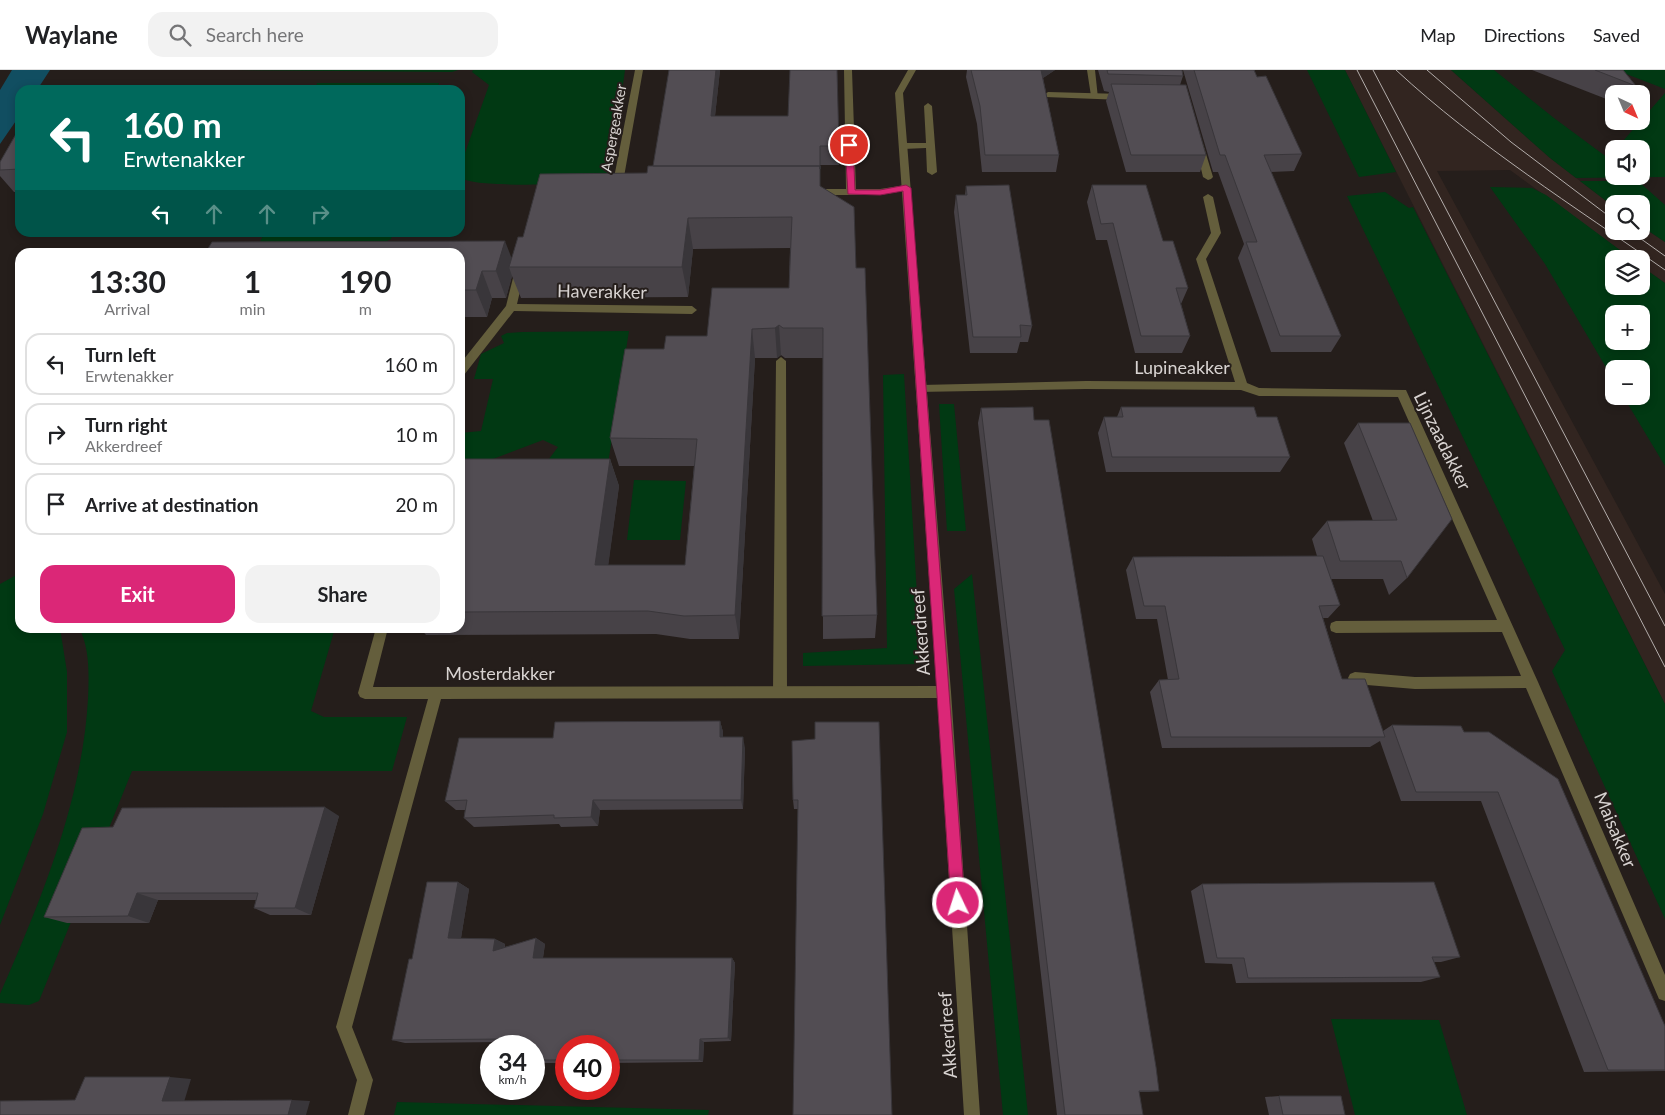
<!DOCTYPE html>
<meta charset="utf-8">
<style>
:root{--surface:#fff;--page:#f2f2f2;--text:#202124;--muted:#757577;--line:#e0e0e0;--accent:#db2777}
body{margin:0;font-family:Lato,sans-serif;background:var(--page);color:var(--text);height:100vh;display:flex;flex-direction:column;font-size:19px;white-space:nowrap}
*{box-sizing:border-box;margin:0}
p{font-size:16px;color:var(--muted)}
.icon{flex:none;width:28px;height:28px;fill:none;stroke:currentColor;stroke-width:2;stroke-linecap:round;stroke-linejoin:round}
.map{position:relative;flex:1;overflow:hidden}
.side{position:absolute;left:15px;top:178px;width:450px;height:385px;display:flex;flex-direction:column;background:var(--surface);border-radius:15px;box-shadow:0 2px 8px #0003}
.side>*{flex:none}
.guide{position:absolute;left:15px;top:15px;width:450px;height:152px;border-radius:15px;box-shadow:0 2px 8px #0003;background:#00695c;color:#fff;overflow:hidden}
.needle{width:32px;rotate:136deg}
.buttons{position:absolute;left:1605px;top:15px;display:grid;gap:10px}
.buttons a{display:grid;place-items:center;width:45px;height:45px;border-radius:10px;background:var(--surface);box-shadow:0 2px 8px #0003;font-size:25px}
.speed{position:absolute;left:480px;top:965px;display:flex;gap:10px;font-size:25px;font-weight:700;text-align:center}
.speed>*{display:grid;place-content:center;width:65px;height:65px;border-radius:50%;background:var(--surface);box-shadow:0 2px 8px #0003;line-height:1}
.speed small{font-size:12px;font-weight:400}
.speed .limit{border:8px solid #d22;background:#fff;color:#111}
.pin{position:absolute;display:grid;place-items:center;width:42px;height:42px;color:#fff;margin:-21px;border:2px solid #fff;border-radius:50%;box-shadow:0 1px 5px #0007}
.me{position:absolute;width:55px;margin:-28px;rotate:356deg;stroke-linejoin:round;filter:drop-shadow(0 0 4px #0008)}
.turn{display:flex;align-items:center;gap:18px;height:105px;padding:0 25px;font-size:22px}
.turn .icon{width:65px;height:65px;stroke-width:2.5}
.turn b{display:block;font-size:35px;line-height:42px}
.lanes{display:flex;align-items:center;height:48px;padding:0 25px;background:#0003;justify-content:center;gap:25px;direction:ltr}
.lanes .off{opacity:.35}
.eta{display:flex;justify-content:space-evenly;align-items:center;height:85px;text-align:center}
.eta b{font-size:30px;font-weight:700;line-height:35px}
.cta{display:flex;gap:10px;margin-top:auto;padding:10px 25px}
.cta a{flex:1;height:58px;border-radius:15px;background:var(--accent);color:#fff;font-size:20px;font-weight:700;line-height:58px;text-align:center}
.cta a+a{background:var(--page);color:var(--text)}
ul{padding:0;list-style:none}
li{display:flex;align-items:center;gap:15px;height:62px;margin:0 10px 8px;padding:0 15px;border:2px solid var(--line);border-radius:15px}
li div{flex:1}
li b{display:block;font-size:19px}
li em{font-style:normal}
header{display:flex;align-items:center;gap:30px;box-sizing:border-box;height:70px;padding:0 25px;background:var(--surface);border-bottom:1px solid var(--line)}
header strong{font-size:24px}
nav{display:flex;gap:28px;margin-inline-start:auto;font-size:18px}
.search{width:350px;height:45px;background:var(--page);display:flex;align-items:center;gap:12px;box-sizing:border-box;padding:0 18px;border-radius:15px;color:var(--muted);font-size:19px}
.map>svg:first-child{display:block}
</style>
<header>
<strong>Waylane</strong>
<div class="search"><svg class="icon" aria-label="search" viewBox="0 0 24 24"><circle cx="10" cy="10" r="6"/><path d="M15 15l6 6"/></svg>Search here</div>
<nav><a>Map</a><a>Directions</a><a>Saved</a></nav>
</header>
<div class="map">
<svg width="1665" height="1045" viewBox="0 0 1665 1045">
<rect width="100%" height="100%" fill="#251e1b"/>
<path fill="#322520" d="M 1345,0 L 1451,0 L 1550,88 L 1614,137 L 1614,161 L 1641,161 L 1641,156 L 1665,172 L 1665,213 L 1641,196 L 1641,189 L 1632,189 L 1510,100 L 1437,101 L 1665,524 L 1665,634 Z"/>
<path fill="#013913" fill-rule="evenodd" d="M 236,0 L 458,0 L 452,2 Z
M 473,0 L 625,0 L 616,66 L 606,113 C 583,113 476,119 462,108 C 459,106 460,101 460,97 L 489,15 L 472,2 Z
M 1307,0 L 1345,0 L 1396,102 L 1359,107 Z
M 1451,0 L 1494,0 L 1554,48 L 1608,88 L 1614,81 L 1614,106 L 1641,106 L 1641,79 L 1616,79 L 1665,23 L 1665,107 L 1576,108 L 1550,88 Z
M 1616,0 L 1665,0 L 1665,19 Z
M 317,13 L 439,13 L 437,20 L 315,20 Z
M 1580,111 L 1638,111 L 1665,135 L 1665,172 L 1641,156 L 1641,134 L 1614,134 L 1614,137 Z
M 1490,117 L 1532,118 L 1546,125 L 1632,189 L 1614,189 L 1614,216 L 1641,216 L 1641,196 L 1665,213 L 1665,396 L 1623,326 L 1641,326 L 1641,299 L 1614,299 L 1614,311 L 1545,194 ZM 1614,244 L 1641,244 L 1641,271 L 1614,271 Z
M 1385,122 L 1409,138 L 1413,137 L 1665,634 L 1665,849 L 1552,601 L 1565,580 L 1347,126 Z
M 264,163 L 393,163 L 391,169 L 385,172 L 259,174 Z
M 629,261 L 606,406 L 537,405 L 558,377 L 543,370 L 477,395 L 460,405 L 460,363 L 481,361 L 493,309 L 474,309 L 481,284 L 504,273 L 501,266 L 507,263 L 522,262 Z
M 904,304 L 921,594 L 803,596 L 803,583 L 887,578 L 883,305 Z
M 939,334 L 954,334 L 966,461 L 947,461 Z
M 634,410 L 686,411 L 680,470 L 627,470 Z
M 20,503 L 20,558 L 60,558 L 67,602 L 67,662 L 43,744 L 0,855 L 0,514 Z
M 972,504 L 1028,1045 L 1003,1045 L 954,519 Z
M 79,558 L 335,558 L 311,641 L 324,647 L 407,647 L 392,701 L 132,701 L 39,931 L 29,935 L 0,933 L 0,924 C 41,830 82,732 88,629 C 89,606 90,578 79,558 Z
M 1331,949 L 1439,950 L 1467,1045 L 1355,1045 Z
M 397,1032 L 709,1040 L 708,1045 L 394,1045 Z"/>
<path fill="#114e61" d="M 12,0 L 50,0 L 37,20 L 20,20 L 20,45 L 0,74 L 0,20 Z"/>
<g fill="none" stroke-linecap="round" stroke-linejoin="round">
<path fill="#645e3c" fill-rule="evenodd" d="M 1087,0 L 1095,0 L 1098,28 L 1091,26 Z
M 928,33 L 932,36 L 937,102 L 932,105 L 927,102 L 926,78 L 903,79 L 899,76 L 903,73 L 926,73 L 924,36 Z
M 781,287 L 786,291 L 787,622 L 785,626 L 780,628 L 775,626 L 773,622 L 776,291 Z"/>
<path fill="#645e3c" fill-rule="evenodd" d="M 635,0 L 643,0 L 622,118 L 617,121 L 612,118 Z
M 844,0 L 852,0 L 856,119 L 880,119 L 906,115 L 911,118 L 909,120 L 880,125 L 814,125 L 809,122 L 814,119 L 846,119 Z
M 1048,22 L 1123,24 L 1127,27 L 1123,30 L 1045,27 L 1044,25 Z
M 1199,71 L 1203,74 L 1213,107 L 1211,109 L 1208,110 L 1203,107 L 1195,74 Z
M 1208,124 L 1213,127 L 1221,163 L 1206,189 L 1247,313 L 1259,318 L 1406,320 L 1538,612 L 1665,905 L 1665,931 L 1659,929 L 1526,618 L 1415,619 L 1355,614 L 1350,612 L 1348,608 L 1350,604 L 1355,602 L 1415,607 L 1521,606 L 1502,562 L 1336,563 L 1331,561 L 1330,557 L 1331,553 L 1336,551 L 1497,550 L 1398,327 L 1259,326 L 1241,320 L 1086,319 L 917,322 L 916,319 L 917,316 L 921,315 L 1086,311 L 1235,312 L 1196,189 L 1211,163 L 1203,127 Z
M 520,197 L 525,200 L 517,234 L 692,236 L 697,240 L 692,244 L 514,241 L 464,305 L 460,306 L 460,294 L 506,236 L 515,200 Z
M 376,558 L 388,558 L 373,617 L 944,616 L 949,618 L 951,622 L 949,626 L 944,628 L 441,629 L 352,957 L 373,1010 L 364,1045 L 348,1045 L 357,1010 L 336,957 L 428,629 L 365,629 L 360,627 L 358,623 Z"/>
<path fill="#645e3c" fill-rule="evenodd" d="M 908,0 L 916,0 L 903,23 L 951,622 L 980,1045 L 964,1045 L 937,622 L 895,23 Z"/>
<path stroke="#b3adab" stroke-width="1" d="M 1357,0 L 1665,597
M 1373,0 L 1665,556
M 1396,0 C 1478,76 1574,136 1665,200
M 1427,0 L 1511,72 L 1614,150
M 1630,161 L 1665,186"/>
</g>
<path fill="#474247" d="M 720,0 L 715,46 L 839,76 L 839,95 L 820,95 L 820,116 L 856,198 L 877,545 L 875,568 L 823,569 L 823,288 L 785,288 L 781,285 L 777,288 L 755,288 L 739,569 L 690,569 L 656,564 L 426,565 L 420,558 L 460,558 L 460,389 L 610,389 L 619,416 L 608,495 L 685,495 L 694,396 L 619,396 L 610,368 L 664,279 L 707,266 L 789,218 L 790,178 L 693,179 L 688,227 L 521,228 L 512,206 L 506,228 L 492,228 L 487,247 L 460,247 L 460,182 L 512,189 L 523,167 L 647,103 L 653,96 Z
M 967,0 L 1055,0 L 1043,8 L 1059,85 L 1056,102 L 982,102 L 977,54 L 966,7 Z
M 1098,0 L 1182,0 L 1183,6 L 1180,15 L 1206,85 L 1200,102 L 1126,102 L 1106,31 L 1109,22 L 1104,21 Z
M 1183,0 L 1254,0 L 1257,7 L 1302,84 L 1294,101 L 1271,102 L 1341,266 L 1331,282 L 1271,282 L 1238,188 L 1244,174 L 1218,102 L 1213,102 Z
M 1532,0 L 1623,0 L 1636,16 L 1629,24 L 1614,24 L 1614,32 Z
M 20,57 L 20,122 L 14,122 L 0,106 L 0,92 Z
M 1092,115 L 1163,171 L 1188,218 L 1181,234 L 1190,266 L 1182,283 L 1135,283 L 1107,170 L 1096,170 L 1087,132 Z
M 966,116 L 1032,256 L 1028,272 L 1020,272 L 1017,283 L 970,283 L 954,142 L 956,125 L 965,125 Z
M 1121,337 L 1257,347 L 1290,387 L 1280,402 L 1106,402 L 1098,363 L 1104,347 L 1117,347 Z
M 981,338 L 1034,350 L 1159,1021 L 1149,1022 L 1139,1022 L 1143,1045 L 1057,1045 L 978,353 Z
M 1358,353 L 1410,353 L 1407,508 L 1389,525 L 1383,509 L 1331,509 L 1340,535 L 1328,548 L 1323,548 L 1342,609 L 1383,661 L 1392,655 L 1464,662 L 1665,956 L 1665,1001 L 1584,1002 L 1481,731 L 1401,731 L 1380,671 L 1370,677 L 1162,678 L 1150,622 L 1159,610 L 1168,610 L 1157,549 L 1136,549 L 1126,500 L 1133,487 L 1317,486 L 1312,469 L 1327,451 L 1373,451 L 1344,373 Z
M 720,651 L 723,662 L 723,667 L 745,678 L 743,739 L 600,740 L 598,756 L 561,757 L 559,754 L 474,757 L 464,748 L 465,740 L 456,740 L 445,731 L 553,668 Z
M 792,671 L 892,1045 L 798,739 L 794,739 L 793,730 Z
M 339,746 L 311,845 L 270,845 L 254,838 L 256,830 L 158,830 L 149,853 L 67,853 L 44,847 L 113,757 Z
M 458,812 L 469,819 L 461,868 L 495,869 L 505,874 L 505,877 L 536,868 L 545,874 L 543,888 L 732,888 L 735,893 L 731,971 L 704,972 L 703,992 L 609,993 L 609,976 L 566,976 L 566,993 L 534,993 L 534,976 L 503,972 L 405,973 L 392,970 L 412,889 Z
M 1202,814 L 1460,887 L 1441,892 L 1434,892 L 1440,907 L 1421,912 L 1236,913 L 1232,894 L 1205,893 L 1191,821 Z
M 1279,1026 L 1345,1045 L 1269,1045 L 1265,1027 Z"/>
<path fill="#39363a" d="M 716,0 L 720,0 L 713,64 L 711,46 Z
M 1039,0 L 1055,0 L 1037,12 Z
M 688,148 L 693,179 L 688,227 L 682,197 Z
M 505,171 L 515,197 L 509,197 L 512,206 L 506,228 L 496,201 Z
M 482,201 L 492,228 L 487,247 L 476,220 Z
M 779,255 L 781,285 L 777,288 L 775,258 Z
M 752,259 L 755,288 L 739,569 L 735,545 Z
M 610,389 L 619,416 L 605,520 L 595,495 Z
M 720,651 L 723,662 L 723,678 L 720,667 Z
M 743,667 L 745,678 L 743,739 L 741,730 Z
M 593,730 L 600,740 L 598,756 L 591,747 Z
M 325,737 L 339,746 L 311,845 L 295,838 Z
M 458,812 L 469,819 L 460,874 L 448,868 Z
M 137,823 L 158,830 L 149,853 L 128,846 Z
M 536,868 L 545,874 L 542,893 L 533,888 Z
M 495,869 L 505,874 L 503,886 L 493,881 Z
M 732,888 L 735,893 L 731,971 L 728,968 Z
M 700,969 L 704,972 L 703,992 L 699,990 Z
M 170,1007 L 191,1009 L 184,1032 L 162,1031 Z
M 292,1030 L 310,1031 L 306,1045 L 288,1045 Z"/>
<path fill="#524d53" stroke="#39363a" d="M 669,0 L 716,0 L 711,46 L 788,46 L 790,0 L 837,0 L 839,76 L 820,76 L 820,99 L 820,96 L 653,96 Z
M 971,0 L 1041,0 L 1059,85 L 985,85 L 980,36 Z
M 1107,0 L 1182,0 L 1183,6 L 1108,4 Z
M 1194,0 L 1254,0 L 1257,7 L 1266,6 L 1302,84 L 1264,85 L 1341,266 L 1280,266 L 1246,172 L 1257,172 L 1225,85 L 1220,85 Z
M 1595,0 L 1623,0 L 1636,16 Z
M 1111,14 L 1186,15 L 1206,85 L 1131,85 Z
M 20,57 L 20,99 L 0,100 L 0,92 Z
M 648,96 L 820,96 L 820,116 L 854,137 L 856,198 L 865,198 L 877,545 L 822,546 L 823,258 L 783,258 L 779,255 L 775,258 L 752,259 L 735,545 L 684,546 L 648,541 L 460,542 L 460,389 L 610,389 L 595,495 L 685,495 L 697,369 L 610,368 L 625,279 L 664,279 L 666,266 L 707,266 L 712,218 L 789,218 L 792,147 L 688,148 L 682,197 L 509,197 L 518,167 L 523,167 L 540,104 L 647,103 Z
M 1009,115 L 1032,256 L 1020,255 L 1021,267 L 973,267 L 956,125 L 967,125 L 966,116 Z
M 1092,115 L 1146,115 L 1163,171 L 1173,171 L 1188,218 L 1176,218 L 1190,266 L 1141,266 L 1113,153 L 1101,154 Z
M 505,171 L 496,201 L 482,201 L 476,220 L 460,220 L 460,182 L 206,182 L 212,172 Z
M 1033,337 L 1034,350 L 1049,350 L 1156,997 L 1159,1021 L 1139,1021 L 1143,1045 L 1065,1045 L 981,338 Z
M 1121,337 L 1254,337 L 1257,347 L 1277,347 L 1290,387 L 1112,387 L 1104,347 L 1123,347 Z
M 1358,353 L 1410,353 L 1452,449 L 1407,508 L 1401,491 L 1340,491 L 1327,451 L 1397,450 Z
M 1323,486 L 1340,535 L 1319,536 L 1331,575 L 1342,609 L 1365,609 L 1385,667 L 1171,667 L 1159,610 L 1179,609 L 1165,536 L 1144,536 L 1133,487 Z
M 720,651 L 720,667 L 743,667 L 741,730 L 593,730 L 591,747 L 554,748 L 554,745 L 464,748 L 467,730 L 445,731 L 459,668 L 553,668 L 555,652 Z
M 815,652 L 879,652 L 892,1045 L 793,1045 L 798,730 L 793,730 L 792,671 L 815,669 Z
M 1392,655 L 1461,656 L 1464,662 L 1489,662 L 1558,709 L 1665,956 L 1665,1000 L 1608,1000 L 1498,722 L 1416,722 Z
M 325,737 L 295,838 L 254,838 L 258,823 L 137,823 L 128,846 L 44,847 L 82,758 L 113,757 L 122,738 Z
M 427,812 L 458,812 L 448,868 L 495,869 L 493,881 L 536,868 L 533,888 L 732,888 L 728,968 L 700,969 L 699,990 L 609,990 L 609,976 L 566,976 L 566,990 L 534,990 L 534,976 L 502,976 L 503,969 L 392,970 L 409,889 L 412,889 Z
M 1434,812 L 1460,887 L 1432,887 L 1440,907 L 1248,908 L 1244,888 L 1217,888 L 1202,814 Z
M 85,1007 L 170,1007 L 162,1031 L 292,1030 L 288,1045 L 0,1045 L 0,1031 L 75,1030 Z
M 1279,1026 L 1341,1026 L 1345,1045 L 1283,1045 Z"/>
<path fill="#db2777" stroke="#8e194d" d="M 849,72 L 853,75 L 855,120 L 880,120 L 906,115 L 911,118 L 965,833 L 963,838 L 958,840 L 953,838 L 951,833 L 903,121 L 880,125 L 848,124 L 845,75 Z"/>
<g text-anchor="middle" stroke-width="4" stroke-linejoin="round" paint-order="stroke">
<g font-size="15" fill="#d8d3d1" stroke="#251e1b">
<text transform="translate(614 58) rotate(-80)" y="5">Aspergeakker</text>
</g>
<g font-size="18" fill="#d8d3d1" stroke="#251e1b">
<text transform="translate(602 222) rotate(1)" y="6">Haverakker</text>
<text x="1182" y="304">Lupineakker</text>
<text transform="translate(1442 371) rotate(64)" y="6">Lijnzaadakker</text>
<text transform="translate(921 562) rotate(-94)" y="6">Akkerdreef</text>
<text x="500" y="610">Mosterdakker</text>
<text transform="translate(1615 760) rotate(67)" y="6">Maisakker</text>
<text transform="translate(948 965) rotate(-94)" y="6">Akkerdreef</text>
</g>
</g>
</svg>
<div class="buttons">
<a><svg class="needle" viewBox="-14 -14 28 28"><path d="M0-13l5 13h-10z" fill="#e53935"/><path d="M0 13l5-13h-10z" fill="#757577"/></svg></a>
<a><svg class="icon" aria-label="sound" viewBox="0 0 24 24"><path d="M4 9h4l5-4v14l-5-4H4zM17 9q2 3 0 6"/></svg></a>
<a><svg class="icon" aria-label="search" viewBox="0 0 24 24"><circle cx="10" cy="10" r="6"/><path d="M15 15l6 6"/></svg></a>
<a><svg class="icon" aria-label="layers" viewBox="0 0 24 24"><path d="M12 4l9 5-9 5-9-5zM3 14l9 5 9-5"/></svg></a>
<a>+</a>
<a>−</a>
</div>
<div class="speed"><div>34<small>km/h</small></div><div class="limit">40</div></div>
<div class="pin" style="left:849px;top:75px;background:#d93025"><svg class="icon" aria-label="arrive" viewBox="0 0 24 24"><path d="M6 21V4h12l-3 4 3 4H6"/></svg></div>
<svg class="me" style="left:958px;top:833px" viewBox="-20 -20 40 40"><circle r="17" fill="#db2777" stroke="#fff" stroke-width="3"/><path d="M0-11L8 9 0 5-8 9z" fill="#fff"/></svg>
<div class="guide">
<div class="turn"><svg class="icon" aria-label="left" viewBox="0 0 24 24"><path d="M17 20v-9H6M10 6l-5 5 5 5"/></svg><div><b>160 m</b>Erwtenakker</div></div>
<div class="lanes"><svg class="icon" aria-label="left" viewBox="0 0 24 24"><path d="M17 20v-9H6M10 6l-5 5 5 5"/></svg><svg class="icon off" aria-label="ahead" viewBox="0 0 24 24"><path d="M12 20V5M6 11l6-6 6 6"/></svg><svg class="icon off" aria-label="ahead" viewBox="0 0 24 24"><path d="M12 20V5M6 11l6-6 6 6"/></svg><svg class="icon off" aria-label="right" viewBox="0 0 24 24"><path d="M7 20v-9h11M14 6l5 5-5 5"/></svg></div>
</div>
<section class="side">
<div class="eta">
<div><b>13:30</b><p>Arrival</p></div>
<div><b>1</b><p>min</p></div>
<div><b>190</b><p>m</p></div>
</div>
<ul>
<li><svg class="icon" aria-label="left" viewBox="0 0 24 24"><path d="M17 20v-9H6M10 6l-5 5 5 5"/></svg><div><b>Turn left</b><p>Erwtenakker</p></div><em>160 m</em></li>
<li><svg class="icon" aria-label="right" viewBox="0 0 24 24"><path d="M7 20v-9h11M14 6l5 5-5 5"/></svg><div><b>Turn right</b><p>Akkerdreef</p></div><em>10 m</em></li>
<li><svg class="icon" aria-label="arrive" viewBox="0 0 24 24"><path d="M6 21V4h12l-3 4 3 4H6"/></svg><div><b>Arrive at destination</b></div><em>20 m</em></li>
</ul>
<div class="cta"><a>Exit</a><a>Share</a></div>
</section>
</div>
